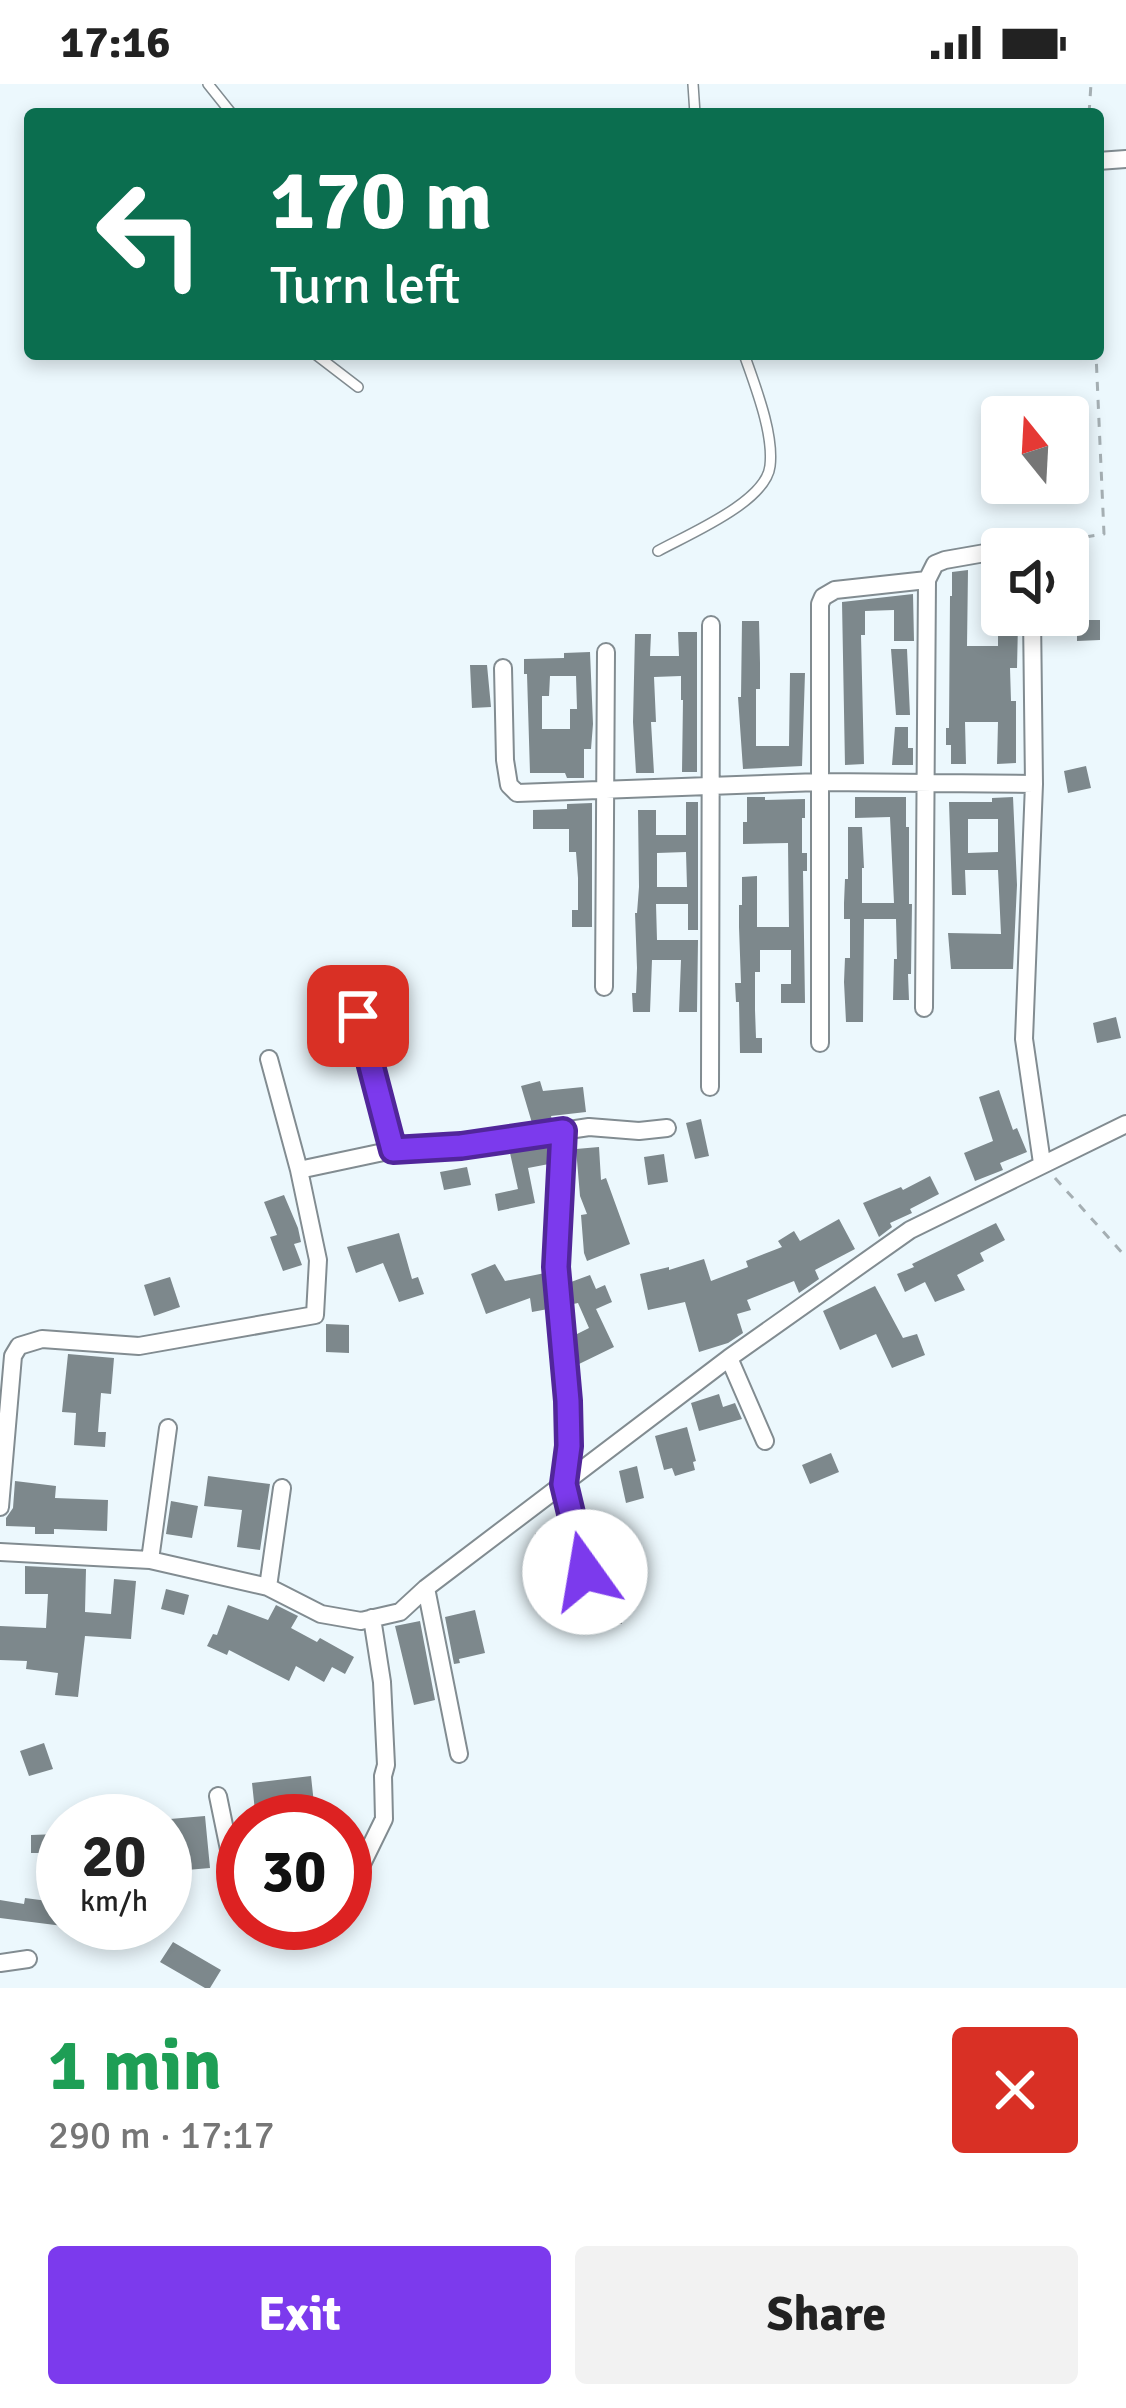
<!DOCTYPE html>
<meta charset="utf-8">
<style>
:root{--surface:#fff;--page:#f2f2f2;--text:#222;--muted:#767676;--accent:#7c3aed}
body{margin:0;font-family:Signika,sans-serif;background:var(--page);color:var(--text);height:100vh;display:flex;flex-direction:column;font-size:45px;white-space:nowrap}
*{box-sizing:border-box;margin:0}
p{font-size:39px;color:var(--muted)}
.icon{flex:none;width:66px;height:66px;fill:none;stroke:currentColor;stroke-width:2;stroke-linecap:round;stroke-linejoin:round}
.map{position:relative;height:1904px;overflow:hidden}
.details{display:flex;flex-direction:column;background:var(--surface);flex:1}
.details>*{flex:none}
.top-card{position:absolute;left:24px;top:24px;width:1080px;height:252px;border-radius:12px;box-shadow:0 6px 18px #0003;background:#0b6e4f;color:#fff;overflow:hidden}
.needle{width:78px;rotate:342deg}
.fabs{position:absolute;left:981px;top:312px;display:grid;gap:24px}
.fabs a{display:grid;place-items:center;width:108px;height:108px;border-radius:12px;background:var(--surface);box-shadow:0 6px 18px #0003;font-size:60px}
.speed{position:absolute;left:36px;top:1710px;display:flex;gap:24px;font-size:60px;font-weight:700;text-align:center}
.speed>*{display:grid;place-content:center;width:156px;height:156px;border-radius:50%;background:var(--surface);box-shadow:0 6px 18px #0003;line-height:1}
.speed small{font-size:30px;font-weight:400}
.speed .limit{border:18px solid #d22;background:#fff;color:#111}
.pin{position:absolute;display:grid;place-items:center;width:102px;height:102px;color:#fff;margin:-51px;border-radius:24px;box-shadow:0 6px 18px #0006}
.me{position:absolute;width:132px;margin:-66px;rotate:347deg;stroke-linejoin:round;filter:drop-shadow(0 0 9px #0008)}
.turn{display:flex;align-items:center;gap:42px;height:252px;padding:0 48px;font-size:54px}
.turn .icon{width:156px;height:156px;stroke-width:2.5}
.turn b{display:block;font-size:84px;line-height:102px}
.round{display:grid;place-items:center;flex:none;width:126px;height:126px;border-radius:12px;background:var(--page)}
.headline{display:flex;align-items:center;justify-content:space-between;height:204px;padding:0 48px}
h1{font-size:72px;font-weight:800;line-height:90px;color:#1e9e55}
.primary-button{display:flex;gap:24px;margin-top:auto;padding:24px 48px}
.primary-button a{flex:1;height:138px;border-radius:12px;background:var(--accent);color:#fff;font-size:48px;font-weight:800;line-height:138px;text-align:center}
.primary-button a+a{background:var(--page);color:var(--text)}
.status{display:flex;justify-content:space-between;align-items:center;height:84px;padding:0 60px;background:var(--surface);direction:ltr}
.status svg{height:33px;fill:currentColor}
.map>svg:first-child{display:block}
</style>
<div class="status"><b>17:16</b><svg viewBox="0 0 49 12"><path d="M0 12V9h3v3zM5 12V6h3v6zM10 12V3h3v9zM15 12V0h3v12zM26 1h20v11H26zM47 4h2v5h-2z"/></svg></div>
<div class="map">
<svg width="1126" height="1904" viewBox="0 0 1126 1904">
<rect width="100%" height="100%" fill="#ecf8fd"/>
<path fill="#7d888c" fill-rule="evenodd" d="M 968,486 L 967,562 L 998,562 L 998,539 L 1018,539 L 1017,584 L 1010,584 L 1011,617 L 1016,617 L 1016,679 L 997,680 L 998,638 L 965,638 L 966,680 L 951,680 L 951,661 L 946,661 L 946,644 L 949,644 L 950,512 L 952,512 L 952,488 Z
M 913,510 L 914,557 L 894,557 L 894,526 L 865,527 L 865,551 L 861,551 L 864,680 L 845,681 L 842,518 Z
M 1077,536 L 1100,536 L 1100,556 L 1077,557 Z
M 742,537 L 759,537 L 760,579 L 760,605 L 756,605 L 756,662 L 789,662 L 790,589 L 805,589 L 802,682 L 743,685 L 738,613 L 741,613 Z
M 678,548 L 697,548 L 697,688 L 682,688 L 683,616 L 681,616 L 681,592 L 654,593 L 656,638 L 651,638 L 654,689 L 636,689 L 633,638 L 635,550 L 651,550 L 650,572 L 679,572 Z
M 891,565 L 907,565 L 910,631 L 896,631 Z
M 590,568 L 593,640 L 591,665 L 584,665 L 584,694 L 567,694 L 565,689 L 530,689 L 527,590 L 524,590 L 524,575 L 564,574 L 564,569 ZM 550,592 L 576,592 L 577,625 L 570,625 L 570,645 L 542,645 L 542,612 L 549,612 Z
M 470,581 L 487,581 L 491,623 L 472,624 Z
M 895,643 L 908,643 L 908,664 L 913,664 L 913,681 L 892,681 Z
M 1086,682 L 1091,704 L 1068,709 L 1064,687 Z
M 747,713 L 765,713 L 765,716 L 805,715 L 805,734 L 802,734 L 802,769 L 807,769 L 807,787 L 803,787 L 805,919 L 781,919 L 781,900 L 791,900 L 791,866 L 760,866 L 760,888 L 755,888 L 755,926 L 756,954 L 762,954 L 762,969 L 740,969 L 739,918 L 736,918 L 735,899 L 741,899 L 739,843 L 739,821 L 742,821 L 742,793 L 757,792 L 757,843 L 789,843 L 788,759 L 743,760 L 743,738 L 747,738 Z
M 855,713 L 906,713 L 906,743 L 909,743 L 909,820 L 912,820 L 911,890 L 908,890 L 909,916 L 893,916 L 894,875 L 897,875 L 896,835 L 864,835 L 863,938 L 846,938 L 844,898 L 845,874 L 850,874 L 850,835 L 844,835 L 844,819 L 845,795 L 848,795 L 848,743 L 862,743 L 864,784 L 862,784 L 862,819 L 894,819 L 890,733 L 855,734 Z
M 1013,713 L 1017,801 L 1013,885 L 951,885 L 948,849 L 1001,850 L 998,786 L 965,786 L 966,811 L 952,811 L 949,718 L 992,718 L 992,714 ZM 968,735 L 998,735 L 998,768 L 968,769 Z
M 686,718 L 698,718 L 698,846 L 688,846 L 688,820 L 656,820 L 657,856 L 698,856 L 697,928 L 679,928 L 681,876 L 652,876 L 650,928 L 633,928 L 632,909 L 636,909 L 637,884 L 635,829 L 637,829 L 639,803 L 638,726 L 656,726 L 656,751 L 686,751 ZM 686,768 L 687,803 L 657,803 L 657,769 Z
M 592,719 L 592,843 L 572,843 L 572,826 L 578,826 L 578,794 L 576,768 L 569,768 L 569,745 L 533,745 L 533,726 L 567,725 L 567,720 Z
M 1116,933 L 1121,954 L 1097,959 L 1093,939 Z
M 540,997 L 543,1007 L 583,1003 L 586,1028 L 551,1032 L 552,1036 L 532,1039 L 521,1002 Z
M 999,1006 L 1013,1046 L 1017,1044 L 1027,1068 L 1000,1079 L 1003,1086 L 975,1097 L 964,1069 L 993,1057 L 979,1013 Z
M 701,1035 L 709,1072 L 695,1075 L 686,1039 Z
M 547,1062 L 549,1080 L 528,1084 L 535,1119 L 498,1127 L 495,1110 L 518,1105 L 510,1069 Z
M 599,1063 L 601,1096 L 606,1094 L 630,1160 L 587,1177 L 584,1169 L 581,1131 L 587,1130 L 580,1112 L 576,1065 Z
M 664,1070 L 668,1098 L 648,1101 L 644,1073 Z
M 467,1083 L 471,1101 L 444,1106 L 440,1088 Z
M 930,1092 L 939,1110 L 910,1125 L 912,1129 L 890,1139 L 892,1143 L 879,1153 L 863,1119 L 901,1103 L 903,1106 Z
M 284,1111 L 298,1144 L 301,1158 L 294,1160 L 302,1181 L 283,1187 L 270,1153 L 277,1151 L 264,1118 Z
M 839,1135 L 855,1165 L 815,1186 L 819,1195 L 799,1209 L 794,1197 L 747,1216 L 751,1226 L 737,1230 L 743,1249 L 728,1259 L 699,1268 L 685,1218 L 648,1226 L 640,1190 L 669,1183 L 669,1186 L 704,1175 L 711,1197 L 748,1183 L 746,1177 L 782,1163 L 778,1157 L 794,1147 L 800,1157 Z
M 996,1139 L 1005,1156 L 980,1169 L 984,1177 L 957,1191 L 965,1206 L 935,1218 L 925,1198 L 905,1208 L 897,1190 L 914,1183 L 912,1180 Z
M 399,1149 L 412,1195 L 418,1193 L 424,1210 L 399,1218 L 383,1179 L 356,1189 L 347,1163 Z
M 495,1180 L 505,1197 L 545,1189 L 548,1225 L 532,1228 L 530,1214 L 486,1230 L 471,1190 Z
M 590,1191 L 596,1205 L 605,1201 L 612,1218 L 596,1225 L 614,1263 L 579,1280 L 575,1251 L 589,1244 L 578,1219 L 573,1220 L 571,1198 Z
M 170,1193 L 180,1223 L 154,1232 L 144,1201 Z
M 875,1202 L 903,1254 L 917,1250 L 925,1271 L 892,1284 L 876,1250 L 840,1266 L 823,1227 Z
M 326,1240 L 349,1241 L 349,1269 L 326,1268 Z
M 68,1270 L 114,1274 L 111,1310 L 101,1309 L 98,1348 L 106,1348 L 105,1363 L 74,1361 L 76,1329 L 62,1328 Z
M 719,1310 L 723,1323 L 735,1319 L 742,1335 L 699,1347 L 691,1319 Z
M 687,1343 L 696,1377 L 693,1378 L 695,1386 L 675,1392 L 672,1384 L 664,1386 L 655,1352 Z
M 831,1369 L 839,1388 L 810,1400 L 802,1381 Z
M 637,1382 L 644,1414 L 626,1419 L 619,1387 Z
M 208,1392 L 270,1400 L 260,1466 L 237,1463 L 242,1426 L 204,1422 Z
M 15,1397 L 56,1402 L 55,1414 L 108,1416 L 107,1447 L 54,1445 L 54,1450 L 35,1450 L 35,1443 L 6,1442 L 6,1434 L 13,1424 Z
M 171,1417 L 198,1422 L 192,1454 L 166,1450 Z
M 558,1448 L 559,1483 L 553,1483 L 554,1500 L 538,1501 L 535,1449 Z
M 25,1482 L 86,1485 L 85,1528 L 111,1530 L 114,1495 L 136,1497 L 131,1555 L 85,1552 L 78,1613 L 55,1611 L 58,1589 L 26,1585 L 27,1577 L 0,1576 L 0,1542 L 46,1544 L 48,1510 L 25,1510 Z
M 166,1505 L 189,1511 L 184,1531 L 161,1525 Z
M 228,1521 L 268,1536 L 276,1521 L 298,1532 L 291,1544 L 317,1558 L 320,1554 L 354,1573 L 345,1590 L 332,1583 L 324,1598 L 296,1582 L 289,1597 L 229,1566 L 227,1571 L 207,1562 L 213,1550 L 217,1551 Z
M 584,1524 L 622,1524 L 622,1540 L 584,1541 Z
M 475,1526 L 485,1569 L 459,1575 L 460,1579 L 454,1580 L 445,1533 Z
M 420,1537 L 435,1616 L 414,1621 L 395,1542 Z
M 44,1659 L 53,1685 L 29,1692 L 20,1667 Z
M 311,1692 L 314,1720 L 255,1727 L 252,1699 Z
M 205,1732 L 210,1784 L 175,1787 L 170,1735 Z
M 59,1750 L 59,1769 L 31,1769 L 31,1751 Z
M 25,1814 L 63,1819 L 63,1842 L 0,1834 L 0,1816 L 24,1820 Z
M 173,1858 L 221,1886 L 210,1904 L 205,1904 L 160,1878 Z"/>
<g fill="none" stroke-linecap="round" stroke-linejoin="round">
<defs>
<path id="service" d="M 208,0 L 232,30
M 693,0 L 695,30
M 315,270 L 358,303
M 658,467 C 687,451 766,418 770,382 C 774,349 755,302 744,270"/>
<path id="minor" d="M 1098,77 L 1126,75
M 1011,465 L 1031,462 L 1031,465
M 1032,531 L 1034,700 L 1024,955 L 1042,1079
M 503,584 L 505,676 L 509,701 L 517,709 L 820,698 L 1034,700
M 604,903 L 606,568
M 924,924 L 927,496 L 935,480 L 945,476 L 1002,466
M 358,932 L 393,1066
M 820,959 L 820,520 L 823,513 L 835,506 L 927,496
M 269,975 L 299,1086
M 710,1003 L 711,541
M 563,1047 L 557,1183 L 568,1317 L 569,1362 L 564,1399 L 585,1488
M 729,1274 L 765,1357
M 0,1423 L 13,1272 L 19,1262 L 42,1255 L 139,1262 L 315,1231 L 318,1176 L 299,1086 L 393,1066 L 461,1062 L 589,1043 L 639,1047 L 667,1044
M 0,1468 L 150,1476 L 268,1503 L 321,1530 L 361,1537 L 400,1528 L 426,1504 L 729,1274 L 910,1146 L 1126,1040
M 150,1476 L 168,1344
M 268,1503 L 282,1404
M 426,1504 L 459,1670
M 218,1712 L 233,1785 L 243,1791
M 345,1786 L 362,1780 L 384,1735 L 383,1692 L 386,1681 L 382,1598 L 372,1534
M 0,1879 L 28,1875"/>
</defs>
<use href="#service" stroke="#828c91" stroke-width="12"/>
<use href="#minor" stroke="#828c91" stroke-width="20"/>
<path stroke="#a5afb3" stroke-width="3" stroke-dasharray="9 9" stroke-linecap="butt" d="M 1089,30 L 1091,0
M 1050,459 L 1104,450 L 1096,270
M 1055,1094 L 1126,1173"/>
<use href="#service" stroke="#fff" stroke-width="9"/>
<use href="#minor" stroke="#fff" stroke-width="16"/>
</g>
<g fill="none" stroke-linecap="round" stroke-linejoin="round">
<defs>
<path id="route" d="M 358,932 L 393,1066 L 461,1062 L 563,1047 L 556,1183 L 568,1317 L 569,1362 L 564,1400 L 585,1488"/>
</defs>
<use href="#route" stroke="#51269a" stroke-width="30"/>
<use href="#route" stroke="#7c3aed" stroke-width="21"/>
</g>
</svg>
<div class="fabs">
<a><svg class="needle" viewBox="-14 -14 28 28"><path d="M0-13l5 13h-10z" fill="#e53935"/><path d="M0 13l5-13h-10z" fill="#767676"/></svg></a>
<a><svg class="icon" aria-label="sound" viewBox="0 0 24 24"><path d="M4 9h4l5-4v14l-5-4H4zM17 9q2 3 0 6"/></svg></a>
</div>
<div class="speed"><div>20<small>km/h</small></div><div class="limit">30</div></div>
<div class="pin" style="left:358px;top:932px;background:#d93025"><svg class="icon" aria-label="arrive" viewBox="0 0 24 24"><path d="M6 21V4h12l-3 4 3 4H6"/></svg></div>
<svg class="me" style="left:585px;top:1488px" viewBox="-20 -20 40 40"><circle r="19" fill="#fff"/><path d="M0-13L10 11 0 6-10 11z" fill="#7c3aed"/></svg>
<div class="top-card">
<div class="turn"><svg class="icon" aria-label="left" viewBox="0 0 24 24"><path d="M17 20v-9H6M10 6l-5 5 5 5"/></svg><div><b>170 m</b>Turn left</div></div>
</div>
</div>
<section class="details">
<div class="headline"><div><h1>1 min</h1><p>290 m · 17:17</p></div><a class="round" style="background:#d93025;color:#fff"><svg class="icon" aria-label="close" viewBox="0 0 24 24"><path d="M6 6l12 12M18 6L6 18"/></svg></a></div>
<div class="primary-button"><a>Exit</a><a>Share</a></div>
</section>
